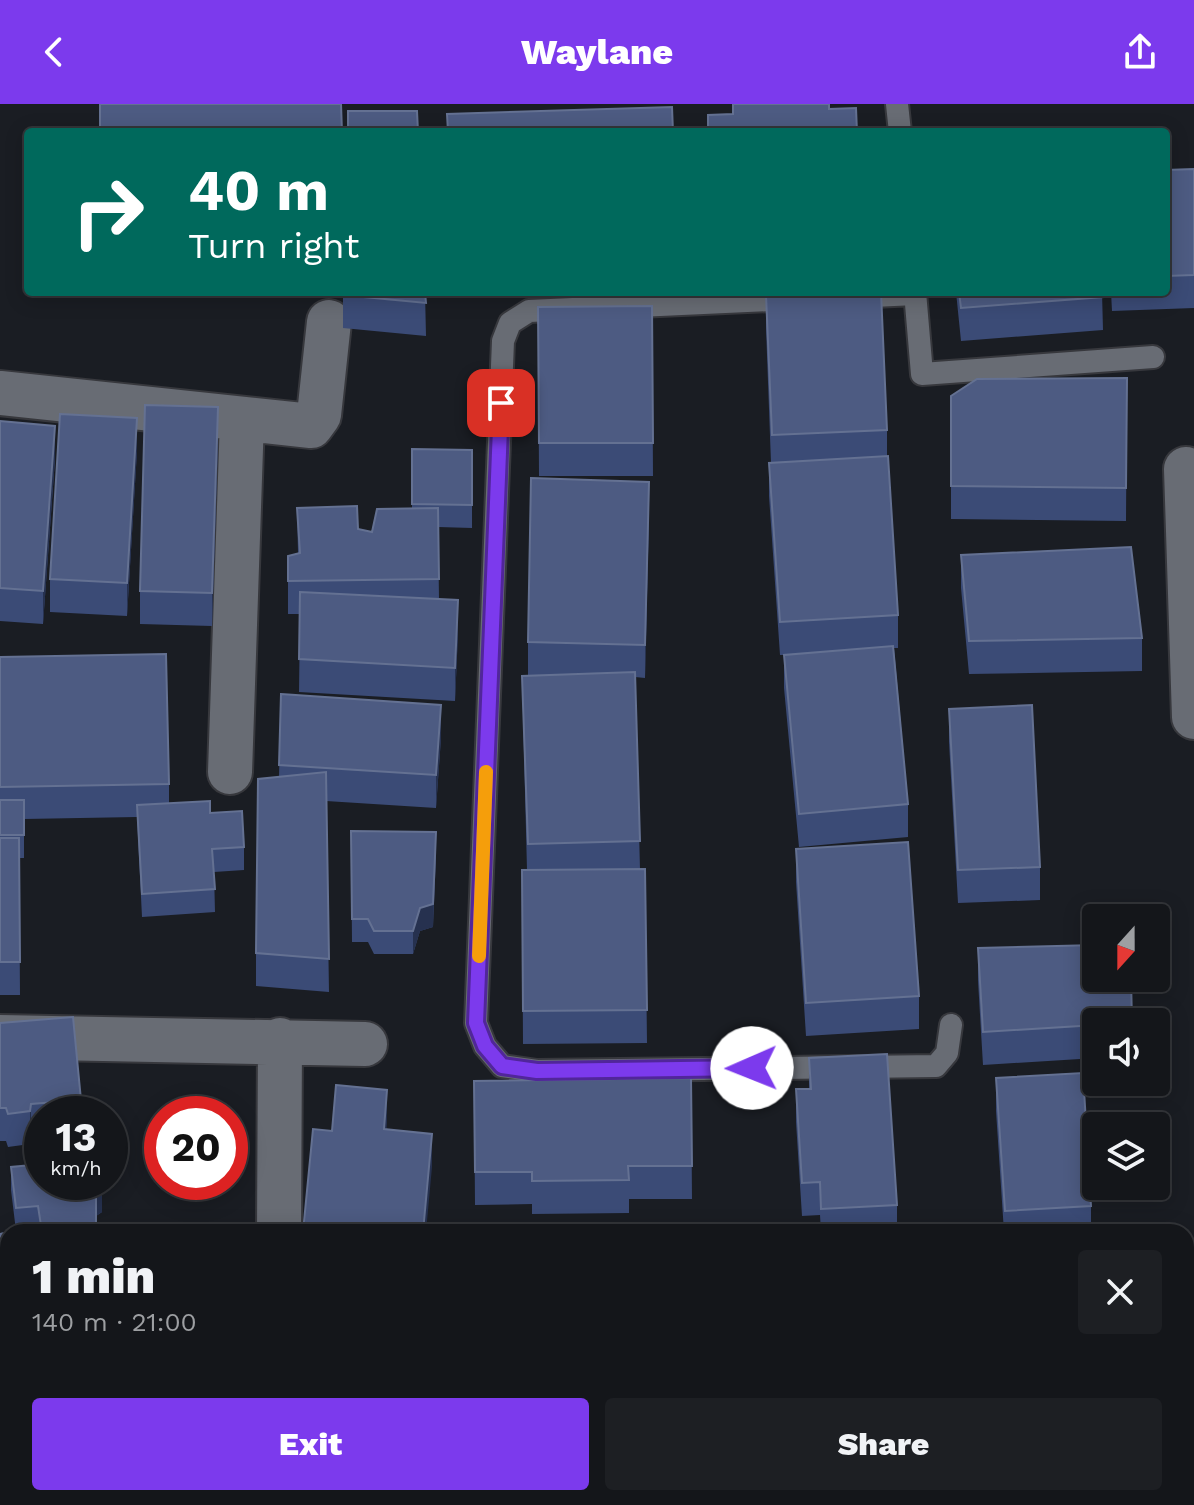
<!DOCTYPE html>
<meta charset="utf-8">
<style>
:root{--surface:#14161a;--page:#1d1f23;--text:#f1f3f6;--muted:#9d9fa2;--line:#333539;--accent:#7c3aed}
body{margin:0;font-family:"Work Sans",sans-serif;background:var(--page);color:var(--text);height:100vh;display:flex;flex-direction:column;font-size:30px;white-space:nowrap}
*{box-sizing:border-box;margin:0}
p{font-size:26px;color:var(--muted)}
.icon{flex:none;width:44px;height:44px;fill:none;stroke:currentColor;stroke-width:2;stroke-linecap:round;stroke-linejoin:round}
.map{position:relative;flex:1;overflow:hidden}
.panel{position:absolute;left:0px;top:1120px;width:1194px;height:282px;display:flex;flex-direction:column;background:var(--surface);border-radius:24px 24px 0 0;box-shadow:0 4px 20px #0003,0 0 0 2px var(--line)}
.panel>*{flex:none}
.banner{position:absolute;left:24px;top:24px;width:1146px;height:168px;border-radius:8px;box-shadow:0 4px 20px #0003,0 0 0 2px var(--line);background:#00695c;color:#fff;overflow:hidden}
.needle{width:52px;rotate:201deg}
.controls{position:absolute;left:1082px;top:800px;display:grid;gap:16px}
.controls a{display:grid;place-items:center;width:88px;height:88px;border-radius:8px;background:var(--surface);box-shadow:0 4px 20px #0003,0 0 0 2px var(--line);font-size:40px}
.speed{position:absolute;left:24px;top:992px;display:flex;gap:16px;font-size:40px;font-weight:700;text-align:center}
.speed>*{display:grid;place-content:center;width:104px;height:104px;border-radius:50%;background:var(--surface);box-shadow:0 4px 20px #0003,0 0 0 2px var(--line);line-height:1}
.speed small{font-size:20px;font-weight:400}
.speed .limit{border:12px solid #d22;background:#fff;color:#111}
.pin{position:absolute;display:grid;place-items:center;width:68px;height:68px;color:#fff;margin:-34px;border-radius:16px;box-shadow:0 4px 12px #0006}
.me{position:absolute;width:88px;margin:-44px;rotate:269deg;stroke-linejoin:round;filter:drop-shadow(0 0 6px #0008)}
.turn{display:flex;align-items:center;gap:28px;height:168px;padding:0 32px;font-size:36px}
.turn .icon{width:104px;height:104px;stroke-width:2.5}
.turn b{display:block;font-size:56px;line-height:68px}
.round{display:grid;place-items:center;flex:none;width:84px;height:84px;border-radius:8px;background:var(--page)}
.summary{display:flex;align-items:center;justify-content:space-between;height:136px;padding:0 32px}
h1{font-size:48px;font-weight:800;line-height:60px}
.cta{display:flex;gap:16px;margin-top:auto;padding:16px 32px}
.cta a{flex:1;height:92px;border-radius:8px;background:var(--accent);color:#fff;font-size:32px;font-weight:800;line-height:92px;text-align:center}
.cta a+a{background:var(--page);color:var(--text)}
header{display:flex;justify-content:space-between;align-items:center;height:104px;padding:0 32px;background:var(--accent);color:#fff;font-size:36px;font-weight:800}
.map>svg:first-child{display:block}
</style>
<header><svg class="icon" aria-label="back" viewBox="0 0 24 24"><path d="M15 5l-7 7 7 7"/></svg>Waylane<svg class="icon" aria-label="share" viewBox="0 0 24 24"><path d="M12 15V3M7 8l5-5 5 5M5 13v7h14v-7"/></svg></header>
<div class="map">
<svg width="1194" height="1401" viewBox="0 0 1194 1401">
<rect width="100%" height="100%" fill="#1a1d23"/>
<g fill="none" stroke-linecap="round" stroke-linejoin="round">
<defs>
<path id="lane" d="M 897,0 L 900,28
M 915,188 L 922,270 L 1153,253
M 852,193 L 915,190
M 794,195 L 529,207 L 510,219 L 503,237 L 476,919 L 485,942 L 502,962 L 537,967 L 936,962 L 947,949 L 951,921"/>
<path id="street" d="M 0,289 L 311,322 L 319,311 L 329,218
M 1186,365 L 1194,613
M 230,668 L 242,315
M 0,933 L 365,940
M 279,1128 L 280,936
M 1186,1228 L 1194,1228
M 278,1401 L 278,1394"/>
</defs>
<use href="#lane" stroke="#37383d" stroke-width="26"/>
<use href="#street" stroke="#37383d" stroke-width="48"/>
<use href="#lane" stroke="#686c74" stroke-width="22"/>
<use href="#street" stroke="#686c74" stroke-width="44"/>
</g>
<path fill="#3b4b76" d="M 1194,65 L 1194,204 L 1112,207 L 1111,188 L 1166,188 L 1166,66 Z
M 343,188 L 425,188 L 426,232 L 343,224 Z
M 956,188 L 1102,188 L 1103,226 L 961,237 Z
M 766,191 L 887,326 L 887,352 L 898,511 L 898,544 L 894,544 L 908,700 L 908,733 L 799,743 L 784,584 L 784,551 L 791,551 L 780,551 L 769,392 L 769,359 L 771,359 L 766,224 Z
M 652,202 L 653,372 L 539,372 L 538,203 Z
M 1127,274 L 1126,417 L 951,415 L 951,292 Z
M 0,317 L 55,355 L 43,520 L 0,517 Z
M 218,336 L 212,522 L 140,520 L 140,487 Z
M 412,345 L 472,346 L 472,424 L 438,423 L 439,495 L 458,529 L 455,597 L 299,588 L 300,510 L 288,510 L 288,452 L 298,449 L 297,404 L 358,425 L 372,428 L 412,404 Z
M 137,347 L 127,512 L 50,508 L 50,475 Z
M 649,411 L 645,574 L 635,573 L 640,765 L 645,765 L 647,939 L 523,940 L 522,766 L 527,766 L 522,572 L 541,571 L 528,571 L 528,538 Z
M 961,451 L 1142,534 L 1142,567 L 969,570 L 961,484 Z
M 0,553 L 169,680 L 169,699 L 210,709 L 244,743 L 244,766 L 214,768 L 215,808 L 142,813 L 137,713 L 24,715 L 24,754 L 19,754 L 20,891 L 0,891 Z
M 281,590 L 441,634 L 436,704 L 326,697 L 329,888 L 256,882 L 256,849 L 279,673 Z
M 949,605 L 1040,763 L 1040,796 L 958,799 L 949,638 Z
M 351,727 L 436,752 L 433,823 L 420,827 L 413,850 L 374,850 L 368,838 L 352,838 Z
M 796,745 L 919,892 L 919,925 L 806,932 L 796,778 Z
M 978,844 L 1096,918 L 1096,954 L 983,961 L 978,877 Z
M 0,919 L 81,996 L 81,1010 L 42,1010 L 42,1032 L 31,1033 L 30,1040 L 8,1043 L 6,1037 L 0,1037 Z
M 809,954 L 897,1101 L 897,1128 L 821,1128 L 820,1111 L 802,1112 L 796,1018 L 796,985 L 809,985 Z
M 691,974 L 692,1095 L 629,1095 L 629,1109 L 532,1110 L 532,1100 L 475,1101 L 474,977 Z
M 996,974 L 1091,1102 L 1091,1128 L 1004,1128 L 996,1007 Z
M 11,1063 L 102,1108 L 96,1112 L 96,1128 L 39,1128 L 38,1125 L 16,1127 L 11,1086 Z
M 8,1128 L 8,1213 L 4,1214 L 8,1213 L 8,1394 L 77,1394 L 77,1401 L 0,1401 L 0,1130 Z
M 86,1394 L 247,1394 L 247,1399 L 240,1401 L 86,1401 Z
M 334,1394 L 442,1394 L 442,1401 L 334,1401 Z"/>
<path fill="#26314f" d="M 218,303 L 218,336 L 212,522 L 212,489 Z
M 137,314 L 137,347 L 127,512 L 127,479 Z
M 55,322 L 55,355 L 43,520 L 43,487 Z
M 649,378 L 649,411 L 645,574 L 645,541 Z
M 458,496 L 458,529 L 455,597 L 455,564 Z
M 441,601 L 441,634 L 436,704 L 436,671 Z
M 436,728 L 433,823 L 420,827 L 413,850 L 413,827 Z
M 387,986 L 387,1019 L 384,1058 L 384,1025 Z
M 31,1000 L 31,1033 L 30,1040 L 30,1007 Z
M 432,1030 L 432,1063 L 426,1128 L 423,1128 Z
M 102,1085 L 102,1108 L 96,1112 L 96,1089 Z
M 8,1190 L 8,1213 L 0,1214 L 0,1191 Z
M 168,1394 L 247,1394 L 247,1399 L 240,1401 L 152,1401 L 152,1400 Z"/>
<path fill="#4d5b82" stroke="#647192" stroke-width="2" d="M 100,0 L 341,0 L 342,28 L 100,28 Z
M 733,0 L 829,0 L 829,5 L 856,4 L 857,28 L 708,28 L 708,11 L 733,10 Z
M 672,3 L 673,28 L 448,28 L 447,10 Z
M 348,7 L 417,7 L 418,28 L 348,28 Z
M 1194,65 L 1194,171 L 1166,172 L 1166,66 Z
M 343,188 L 425,188 L 426,199 L 343,191 Z
M 881,188 L 887,326 L 772,331 L 766,191 Z
M 959,188 L 1102,188 L 1103,193 L 961,204 Z
M 652,202 L 653,339 L 539,339 L 538,203 Z
M 1127,274 L 1126,384 L 951,382 L 951,292 L 977,275 Z
M 145,301 L 218,303 L 212,489 L 140,487 Z
M 60,310 L 137,314 L 127,479 L 50,475 Z
M 0,317 L 55,322 L 43,487 L 0,484 Z
M 412,345 L 472,346 L 472,401 L 412,400 Z
M 888,352 L 898,511 L 780,518 L 769,359 Z
M 531,374 L 649,378 L 645,541 L 528,538 Z
M 357,402 L 358,425 L 372,428 L 377,405 L 438,404 L 439,475 L 288,477 L 288,452 L 300,449 L 297,404 Z
M 1131,443 L 1142,534 L 969,537 L 961,451 Z
M 300,488 L 458,496 L 455,564 L 299,555 Z
M 893,542 L 908,700 L 799,710 L 784,551 Z
M 166,550 L 169,680 L 0,683 L 0,553 Z
M 635,568 L 640,737 L 528,740 L 522,572 Z
M 281,590 L 441,601 L 436,671 L 279,661 Z
M 1032,601 L 1040,763 L 958,766 L 949,605 Z
M 326,668 L 329,855 L 256,849 L 258,675 Z
M 0,696 L 24,696 L 24,731 L 0,731 Z
M 210,697 L 210,709 L 242,707 L 244,743 L 212,745 L 215,785 L 142,790 L 137,701 Z
M 351,727 L 436,728 L 433,800 L 420,804 L 413,827 L 374,827 L 368,815 L 352,815 Z
M 0,734 L 19,734 L 20,858 L 0,858 Z
M 908,738 L 919,892 L 806,899 L 796,745 Z
M 645,765 L 647,906 L 523,907 L 522,766 Z
M 1096,841 L 1096,874 L 1131,874 L 1132,918 L 1096,918 L 1096,921 L 983,928 L 978,844 Z
M 73,913 L 81,996 L 31,1000 L 30,1007 L 8,1010 L 6,1004 L 0,1004 L 0,919 Z
M 887,950 L 897,1101 L 821,1105 L 820,1078 L 802,1079 L 796,985 L 811,985 L 809,954 Z
M 1083,969 L 1091,1102 L 1005,1107 L 996,974 Z
M 691,974 L 692,1062 L 628,1062 L 629,1076 L 532,1077 L 532,1068 L 475,1068 L 474,977 Z
M 336,981 L 387,986 L 384,1025 L 432,1030 L 423,1128 L 303,1128 L 313,1025 L 332,1027 Z
M 42,1060 L 42,1078 L 101,1078 L 102,1085 L 96,1089 L 96,1128 L 42,1128 L 38,1102 L 16,1104 L 11,1063 Z
M 30,1124 L 31,1128 L 10,1128 Z
M 8,1128 L 8,1190 L 0,1191 L 0,1130 Z
M 8,1213 L 8,1376 L 0,1376 L 0,1214 Z
M 8,1381 L 8,1394 L 64,1394 L 65,1401 L 0,1401 L 0,1382 Z
M 93,1394 L 168,1394 L 152,1400 L 153,1401 L 96,1401 Z
M 387,1394 L 442,1394 L 442,1401 L 387,1401 Z
M 662,1394 L 804,1394 L 808,1401 L 665,1401 Z
M 932,1394 L 1036,1394 L 1037,1401 L 933,1401 Z
M 1194,1394 L 1194,1401 L 1107,1401 L 1107,1398 Z
M 1093,1395 L 1093,1401 L 1044,1401 L 1043,1397 Z"/>
<g fill="none" stroke-linecap="round" stroke-linejoin="round">
<defs>
<path id="route" d="M 501,299 L 476,919 L 485,942 L 502,962 L 537,967 L 752,964"/>
</defs>
<use href="#route" stroke="#51269a" stroke-width="20"/>
<use href="#route" stroke="#7c3aed" stroke-width="14"/>
<path stroke="#f59e0b" stroke-width="14" d="M 479,852 L 486,668"/>
</g>
</svg>
<div class="controls">
<a><svg class="needle" viewBox="-14 -14 28 28"><path d="M0-13l5 13h-10z" fill="#e53935"/><path d="M0 13l5-13h-10z" fill="#9d9fa2"/></svg></a>
<a><svg class="icon" aria-label="sound" viewBox="0 0 24 24"><path d="M4 9h4l5-4v14l-5-4H4zM17 9q2 3 0 6"/></svg></a>
<a><svg class="icon" aria-label="layers" viewBox="0 0 24 24"><path d="M12 4l9 5-9 5-9-5zM3 14l9 5 9-5"/></svg></a>
</div>
<div class="speed"><div>13<small>km/h</small></div><div class="limit">20</div></div>
<div class="pin" style="left:501px;top:299px;background:#d93025"><svg class="icon" aria-label="arrive" viewBox="0 0 24 24"><path d="M6 21V4h12l-3 4 3 4H6"/></svg></div>
<svg class="me" style="left:752px;top:964px" viewBox="-20 -20 40 40"><circle r="19" fill="#fff"/><path d="M0-13L10 11 0 6-10 11z" fill="#7c3aed"/></svg>
<div class="banner">
<div class="turn"><svg class="icon" aria-label="right" viewBox="0 0 24 24"><path d="M7 20v-9h11M14 6l5 5-5 5"/></svg><div><b>40 m</b>Turn right</div></div>
</div>
<section class="panel">
<div class="summary"><div><h1>1 min</h1><p>140 m · 21:00</p></div><a class="round"><svg class="icon" aria-label="close" viewBox="0 0 24 24"><path d="M6 6l12 12M18 6L6 18"/></svg></a></div>
<div class="cta"><a>Exit</a><a>Share</a></div>
</section>
</div>
